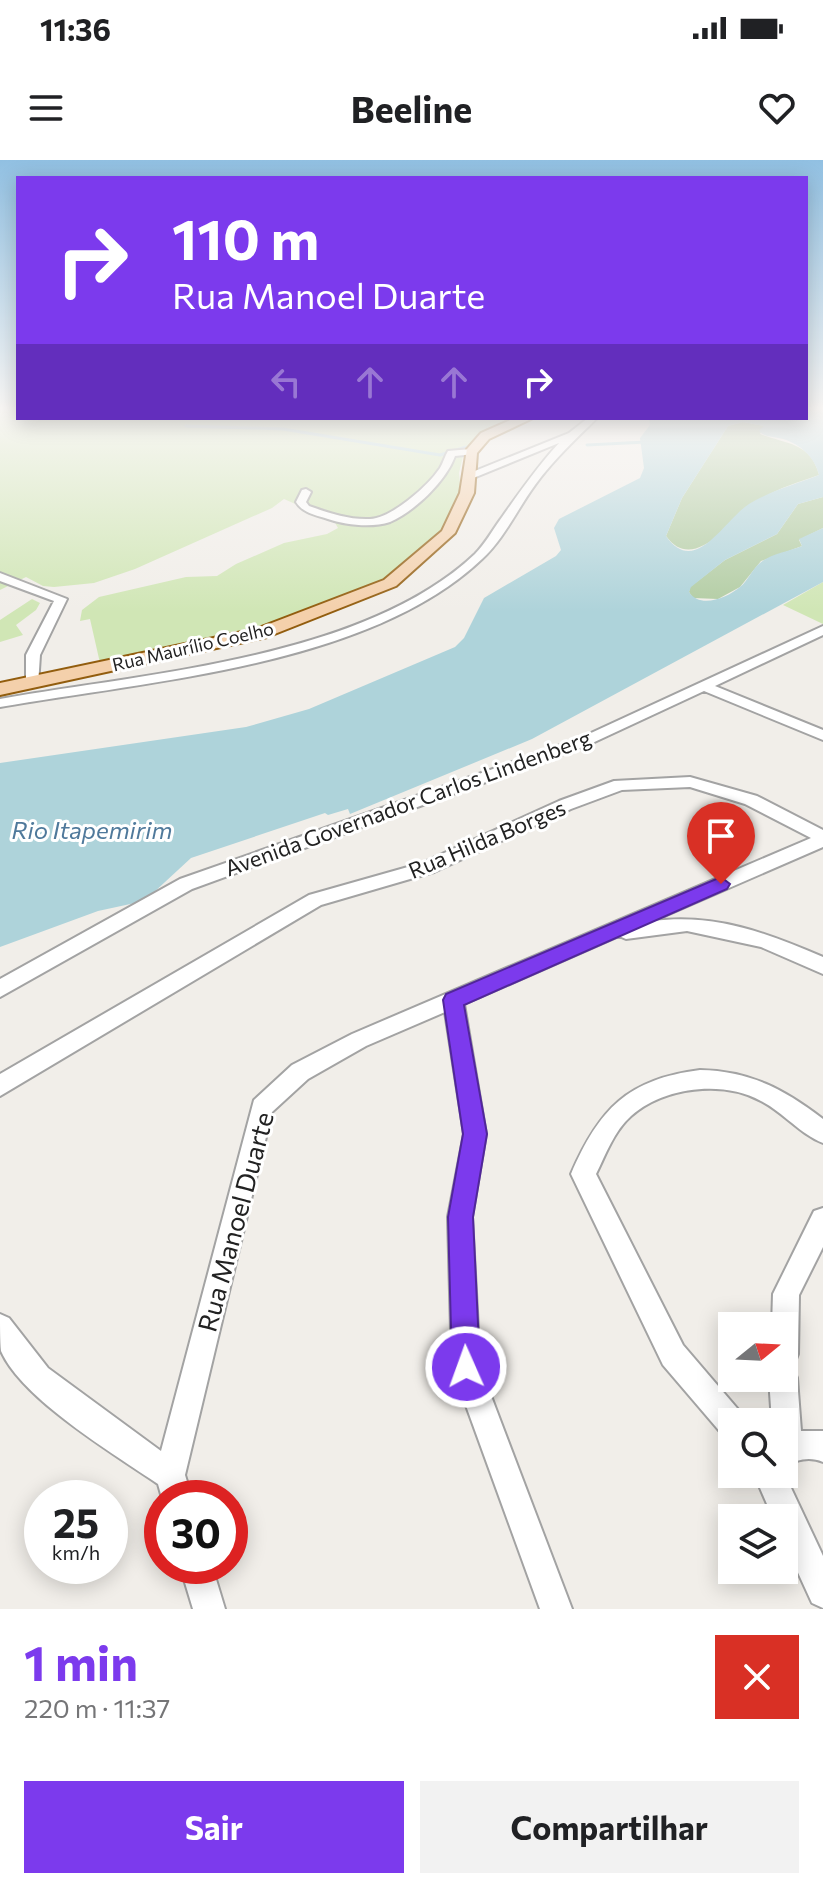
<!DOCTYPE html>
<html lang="pt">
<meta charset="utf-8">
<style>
:root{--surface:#fff;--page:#f2f2f2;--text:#202124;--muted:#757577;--accent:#7c3aed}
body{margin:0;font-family:Commissioner,sans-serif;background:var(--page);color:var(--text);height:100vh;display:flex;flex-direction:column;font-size:30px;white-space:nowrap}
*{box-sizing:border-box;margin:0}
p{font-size:26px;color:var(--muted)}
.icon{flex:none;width:44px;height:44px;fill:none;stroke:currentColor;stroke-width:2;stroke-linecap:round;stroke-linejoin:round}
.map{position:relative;height:1449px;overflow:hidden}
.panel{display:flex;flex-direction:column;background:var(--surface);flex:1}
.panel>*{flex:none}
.top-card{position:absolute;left:16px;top:16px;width:792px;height:244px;border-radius:0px;box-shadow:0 4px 20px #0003;background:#7c3aed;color:#fff;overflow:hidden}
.needle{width:52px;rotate:72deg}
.controls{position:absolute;left:718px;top:1152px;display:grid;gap:16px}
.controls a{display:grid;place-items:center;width:80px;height:80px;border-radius:0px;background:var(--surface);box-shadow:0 4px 20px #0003;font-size:40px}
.speed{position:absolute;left:24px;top:1320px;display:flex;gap:16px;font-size:40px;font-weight:700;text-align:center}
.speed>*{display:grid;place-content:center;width:104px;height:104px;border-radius:50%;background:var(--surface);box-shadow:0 4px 20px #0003;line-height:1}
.speed small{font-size:20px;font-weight:400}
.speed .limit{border:12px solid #d22;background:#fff;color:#111}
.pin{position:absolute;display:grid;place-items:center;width:68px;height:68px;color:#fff;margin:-82px -34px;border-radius:50% 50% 50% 0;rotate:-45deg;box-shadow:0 0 8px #0007}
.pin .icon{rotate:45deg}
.me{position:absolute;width:88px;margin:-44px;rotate:358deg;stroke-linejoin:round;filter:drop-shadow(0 0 6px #0008)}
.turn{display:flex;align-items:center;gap:28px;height:168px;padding:0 24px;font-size:36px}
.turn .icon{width:104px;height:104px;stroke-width:2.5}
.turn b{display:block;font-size:56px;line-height:68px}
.lanes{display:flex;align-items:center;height:76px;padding:0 24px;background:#0003;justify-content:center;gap:40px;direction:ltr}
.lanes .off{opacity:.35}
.round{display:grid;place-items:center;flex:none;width:84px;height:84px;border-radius:0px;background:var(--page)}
.summary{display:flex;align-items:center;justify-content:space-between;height:136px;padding:0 24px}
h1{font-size:48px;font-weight:700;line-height:60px;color:var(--accent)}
.action{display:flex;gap:16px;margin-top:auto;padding:16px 24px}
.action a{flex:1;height:92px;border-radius:0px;background:var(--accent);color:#fff;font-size:32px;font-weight:700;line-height:92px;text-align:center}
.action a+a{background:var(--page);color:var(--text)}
.status{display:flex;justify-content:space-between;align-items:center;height:56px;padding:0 40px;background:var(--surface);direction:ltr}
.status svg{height:22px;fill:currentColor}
header{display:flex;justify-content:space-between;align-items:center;height:104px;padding:0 24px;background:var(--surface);font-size:36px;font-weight:700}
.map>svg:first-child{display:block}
</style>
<div class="status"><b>11:36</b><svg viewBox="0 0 49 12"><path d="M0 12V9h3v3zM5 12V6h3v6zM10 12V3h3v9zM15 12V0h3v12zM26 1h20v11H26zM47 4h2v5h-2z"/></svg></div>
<header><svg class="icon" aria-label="menu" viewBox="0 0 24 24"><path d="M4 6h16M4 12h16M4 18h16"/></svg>Beeline<svg class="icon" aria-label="heart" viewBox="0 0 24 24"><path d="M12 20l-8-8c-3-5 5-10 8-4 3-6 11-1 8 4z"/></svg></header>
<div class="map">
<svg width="823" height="1449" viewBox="0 0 823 1449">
<rect width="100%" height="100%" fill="#f1eee9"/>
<path fill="#d0e6b5" d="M 0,249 L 18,249 L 18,258 L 521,258 L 490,268 L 472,283 L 464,292 L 459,313 L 461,334 L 443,369 L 392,416 L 379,423 L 295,456 L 238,474 L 100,503 L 90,459 L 80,461 L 82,450 L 99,437 L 186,417 L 217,416 L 236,404 L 284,383 L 327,374 L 338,368 L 334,361 L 284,339 L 272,348 L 135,409 L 94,423 L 54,427 L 43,426 L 26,417 L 0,430 Z
M 823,422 L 823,464 L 783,445 Z
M 32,439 L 40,443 L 36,450 L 16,465 L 23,475 L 0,482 L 0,460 Z"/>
<path fill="#b1cca2" d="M 743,262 L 764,266 L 760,274 C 785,284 811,282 819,315 C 800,322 778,328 761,339 C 733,356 695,416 666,376 L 682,338 L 728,266 Z
M 823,337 L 823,368 L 799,380 L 802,386 L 761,401 L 740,427 L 718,439 L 693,438 L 689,432 L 690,427 L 725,400 L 777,374 L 798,344 Z"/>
<path fill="#aed3da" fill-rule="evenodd" d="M 806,249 L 823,249 L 823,337 L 798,344 L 777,374 L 725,400 L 691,427 L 689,432 C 700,449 727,438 740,427 C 748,421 752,409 760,403 C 770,394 790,391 802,386 L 799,379 L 823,368 L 823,422 L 532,579 L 350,654 L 348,649 L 328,655 L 325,653 L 191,698 L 152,734 L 135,743 L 98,751 L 0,787 L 0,603 L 246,567 L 309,549 L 455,487 L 464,478 L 484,438 L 556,396 L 561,390 L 554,368 L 559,359 L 640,318 L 644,308 L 640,278 L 650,265 L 649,258 L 806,258 ZM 743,262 L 764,266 L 759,271 C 766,278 773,276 783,279 C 800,284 815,297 819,315 C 796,324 770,331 749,344 C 724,360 695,418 666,376 L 682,338 L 728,266 Z"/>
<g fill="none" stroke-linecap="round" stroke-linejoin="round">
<path stroke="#aed3da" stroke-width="3" d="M 186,266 L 283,269 L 440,295 L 466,287
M 587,285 L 646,282"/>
<defs>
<path id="minor" d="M 588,258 L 597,258 C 575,280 554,299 535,325 C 518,348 504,379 482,399 C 370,506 147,521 0,547 L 0,539 C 145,513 364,499 475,394 C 485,384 492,371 500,360 C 519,333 537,307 559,283 L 471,319 L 465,319 L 465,315 L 569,273 Z
M 471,289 L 474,294 L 455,296 C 446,321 415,351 390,362 C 372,368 345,365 328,359 C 315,355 303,353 296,342 L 302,330 L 306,329 L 311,332 L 306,342 L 309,346 C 329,353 349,360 370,359 C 392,358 428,326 440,308 C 443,303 445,296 448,291 Z
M 0,413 L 67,439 L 40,495 L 38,525 L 33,526 L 26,522 L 26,495 L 54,441 L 0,421 Z
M 823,466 L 823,475 L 715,526 L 823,570 L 823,580 L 704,531 L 588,585 L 192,729 L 0,837 L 0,819 L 180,719 L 578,579 Z
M 690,617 L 757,636 L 823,670 L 823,687 L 653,761 C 715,753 767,773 823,797 L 823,814 L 761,787 L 687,771 L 626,779 L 619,776 L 464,844 L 486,974 L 472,1057 L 480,1207 L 572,1449 L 540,1449 L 452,1207 L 448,1057 L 464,974 L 445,852 L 366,886 L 308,919 L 272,952 L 185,1315 L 192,1338 L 162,1338 L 158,1324 C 114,1294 22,1239 1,1191 C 0,1181 0,1164 0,1154 L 9,1158 L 48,1208 L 161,1291 L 254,940 L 292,905 L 352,874 L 811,678 L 745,644 L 690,627 L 622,630 L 571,649 L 434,712 L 321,745 L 0,936 L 0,914 L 309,735 L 422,703 L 559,641 L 614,621 Z
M 700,910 C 750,911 784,929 823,959 L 823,983 C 800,974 783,952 761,941 C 723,920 664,927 631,956 C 614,971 606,994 596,1014 L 683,1185 L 742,1254 L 746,1262 L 732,1262 L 732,1278 L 722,1274 L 663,1205 L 571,1014 C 599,949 628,919 700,910 Z
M 823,1048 L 823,1087 L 799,1135 L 798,1194 L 794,1204 L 788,1206 L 793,1208 L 797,1218 L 801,1271 L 823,1271 L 823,1302 C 809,1296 797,1300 784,1306 L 784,1262 L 772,1262 L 769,1218 L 784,1218 L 784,1166 L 772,1166 L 773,1134 L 814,1051 Z
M 784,1313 L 823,1396 L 823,1448 L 812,1443 L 784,1382 L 784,1358 L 773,1358 L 754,1314 Z
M 180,1406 L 212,1406 L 225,1449 L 193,1449 Z"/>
<path id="major" d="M 515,258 L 533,258 L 489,279 L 477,293 L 474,333 L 455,373 L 396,426 L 267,477 L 0,535 L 0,523 L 256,469 L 384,420 L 442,371 L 460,333 L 467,289 L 481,273 Z"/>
</defs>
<use href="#minor" stroke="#a3a3a3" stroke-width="4"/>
<use href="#major" stroke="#925d0e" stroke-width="4"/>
<use href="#minor" fill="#fff" fill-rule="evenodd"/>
<use href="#major" fill="#f4d0ab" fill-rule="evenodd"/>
</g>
<linearGradient id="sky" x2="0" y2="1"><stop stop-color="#91c0e2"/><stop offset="0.55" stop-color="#f9f7f5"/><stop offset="1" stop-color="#f9f7f5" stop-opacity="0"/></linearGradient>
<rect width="823" height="452" fill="url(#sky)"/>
<path fill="#7c3aed" stroke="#51269a" stroke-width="2" d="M 721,717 L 730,724 L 727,729 L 464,845 L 487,974 L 473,1057 L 480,1207 L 476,1217 L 466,1221 L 457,1217 L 452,1207 L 448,1057 L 463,974 L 443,840 L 446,834 Z"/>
<g text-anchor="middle" stroke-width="6" stroke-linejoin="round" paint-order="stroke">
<g font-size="18" fill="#222" stroke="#fff">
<text transform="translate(193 487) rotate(-13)" y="6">Rua Maurílio Coelho</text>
</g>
<g font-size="22" fill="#222" stroke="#fff">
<text transform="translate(408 643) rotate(-20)" y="8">Avenida Governador Carlos Lindenberg</text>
<text transform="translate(487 679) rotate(-23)" y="8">Rua Hilda Borges</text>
</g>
<g font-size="24" font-style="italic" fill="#4f799b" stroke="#fff">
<text x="92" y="679">Rio Itapemirim</text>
</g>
<g font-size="26" fill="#222" stroke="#fff">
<text transform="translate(236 1062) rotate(-75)" y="9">Rua Manoel Duarte</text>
</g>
</g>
</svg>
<div class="controls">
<a><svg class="needle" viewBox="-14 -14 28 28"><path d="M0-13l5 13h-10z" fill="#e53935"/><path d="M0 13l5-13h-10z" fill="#757577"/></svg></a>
<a><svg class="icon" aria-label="search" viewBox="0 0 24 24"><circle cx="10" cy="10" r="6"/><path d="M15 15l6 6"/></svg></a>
<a><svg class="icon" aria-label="layers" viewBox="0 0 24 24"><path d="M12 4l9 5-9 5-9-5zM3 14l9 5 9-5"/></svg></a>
</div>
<div class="speed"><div>25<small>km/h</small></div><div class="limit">30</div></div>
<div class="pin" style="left:721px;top:724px;background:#d93025"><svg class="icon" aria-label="arrive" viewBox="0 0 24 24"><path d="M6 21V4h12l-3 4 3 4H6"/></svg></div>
<svg class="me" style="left:466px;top:1207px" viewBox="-20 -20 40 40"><circle r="17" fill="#7c3aed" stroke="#fff" stroke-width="3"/><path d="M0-11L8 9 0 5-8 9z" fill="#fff"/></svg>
<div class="top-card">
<div class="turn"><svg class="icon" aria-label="right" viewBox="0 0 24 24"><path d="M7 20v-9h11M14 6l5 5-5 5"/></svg><div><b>110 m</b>Rua Manoel Duarte</div></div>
<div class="lanes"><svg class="icon off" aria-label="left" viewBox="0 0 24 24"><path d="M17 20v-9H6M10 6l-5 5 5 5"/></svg><svg class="icon off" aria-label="ahead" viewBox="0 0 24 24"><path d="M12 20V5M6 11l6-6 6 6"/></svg><svg class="icon off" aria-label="ahead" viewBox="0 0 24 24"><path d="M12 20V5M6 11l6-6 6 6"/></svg><svg class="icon" aria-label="right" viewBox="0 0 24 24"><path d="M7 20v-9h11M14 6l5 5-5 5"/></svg></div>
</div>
</div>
<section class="panel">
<div class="summary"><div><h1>1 min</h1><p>220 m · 11:37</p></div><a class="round" style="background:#d93025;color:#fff"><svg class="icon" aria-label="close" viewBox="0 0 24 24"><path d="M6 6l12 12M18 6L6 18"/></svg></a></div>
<div class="action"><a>Sair</a><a>Compartilhar</a></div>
</section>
